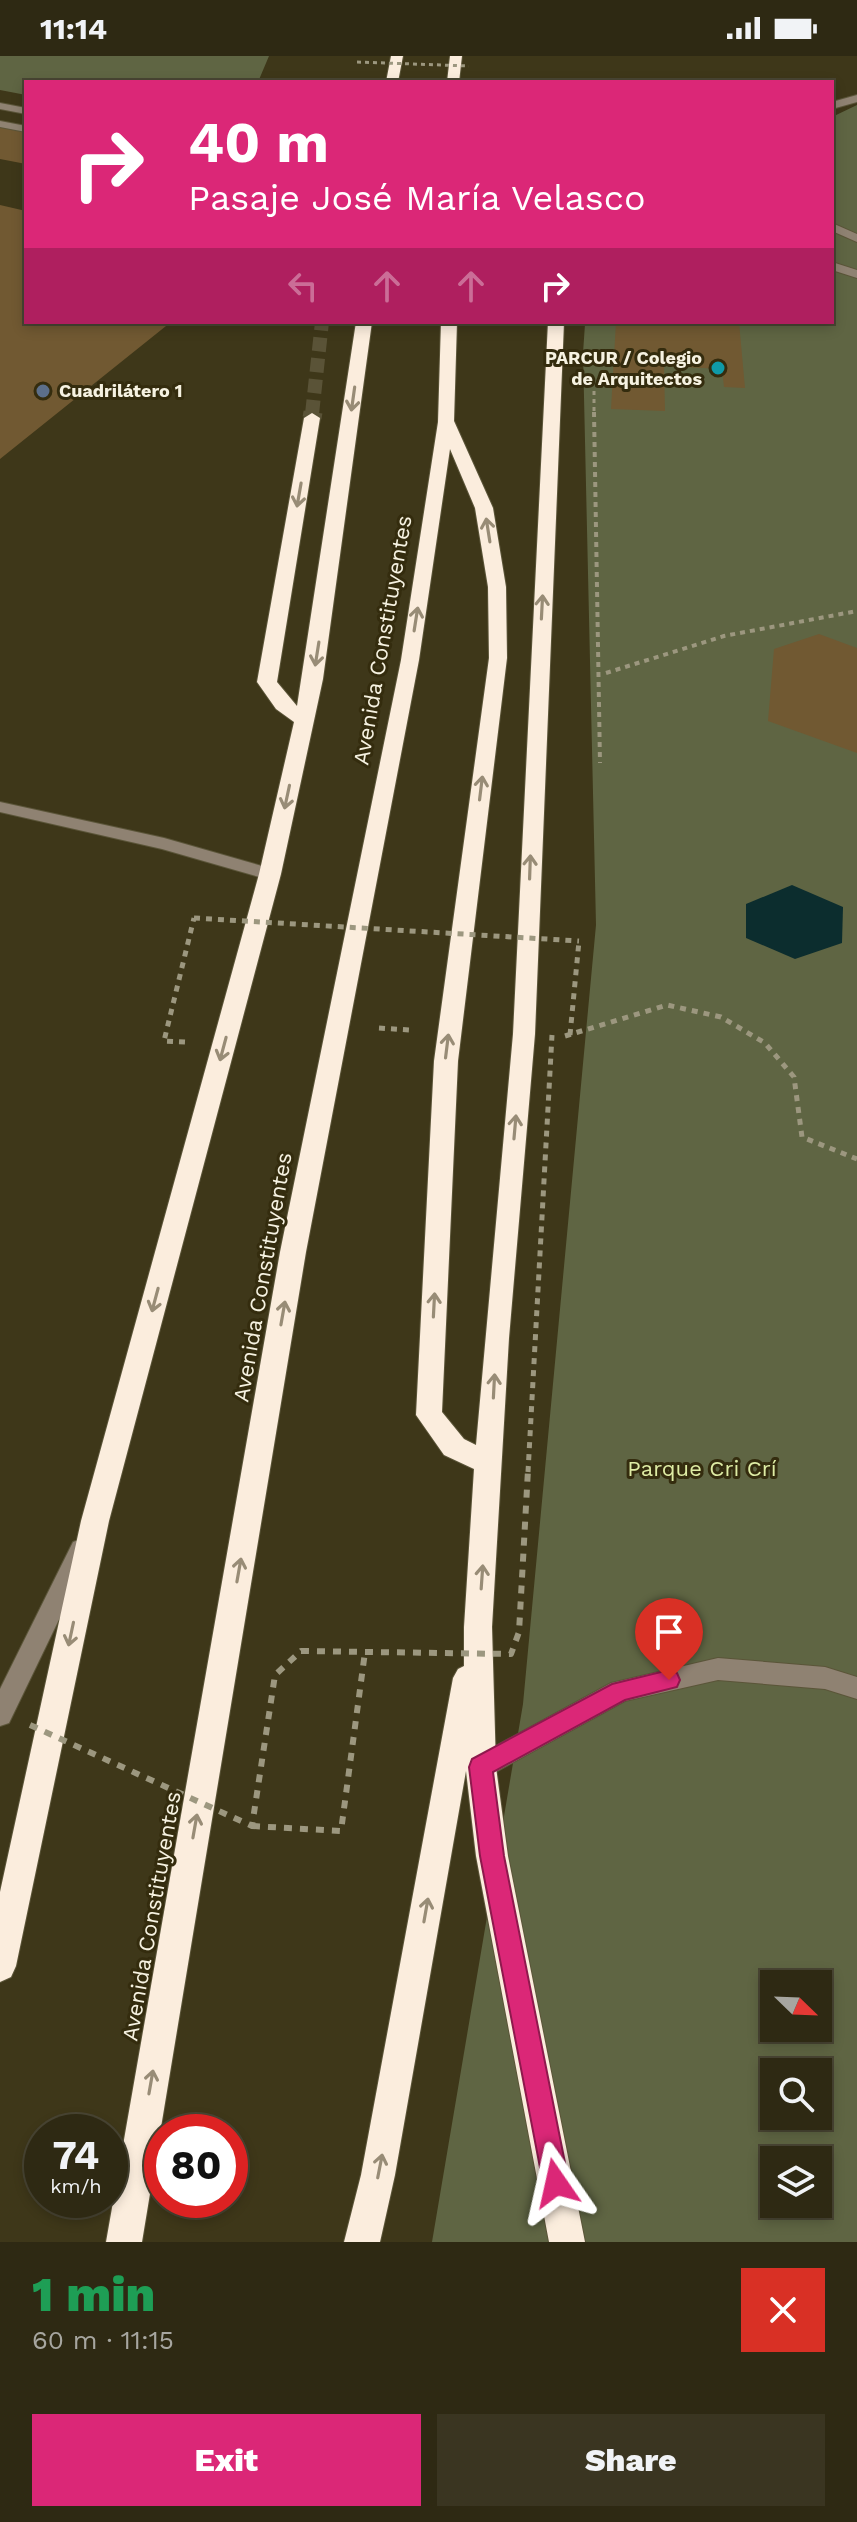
<!DOCTYPE html>
<meta charset="utf-8">
<style>
:root{--surface:#2e2913;--page:#3a3521;--text:#f1f3f6;--muted:#a7a6a0;--line:#494533;--accent:#db2777}
body{margin:0;font-family:"Work Sans",sans-serif;background:var(--page);color:var(--text);height:100vh;display:flex;flex-direction:column;font-size:30px;white-space:nowrap}
*{box-sizing:border-box;margin:0}
p{font-size:26px;color:var(--muted)}
.icon{flex:none;width:44px;height:44px;fill:none;stroke:currentColor;stroke-width:2;stroke-linecap:round;stroke-linejoin:round}
.map{position:relative;height:2186px;overflow:hidden}
.side{display:flex;flex-direction:column;background:var(--surface);flex:1}
.side>*{flex:none}
.hud{position:absolute;left:24px;top:24px;width:810px;height:244px;border-radius:0px;box-shadow:0 4px 12px #0003,0 0 0 2px var(--line);background:#db2777;color:#fff;overflow:hidden}
.needle{width:52px;rotate:113deg}
.fabs{position:absolute;left:760px;top:1914px;display:grid;gap:16px}
.fabs a{display:grid;place-items:center;width:72px;height:72px;border-radius:0px;background:var(--surface);box-shadow:0 4px 12px #0003,0 0 0 2px var(--line);font-size:40px}
.speed{position:absolute;left:24px;top:2058px;display:flex;gap:16px;font-size:40px;font-weight:700;text-align:center}
.speed>*{display:grid;place-content:center;width:104px;height:104px;border-radius:50%;background:var(--surface);box-shadow:0 4px 12px #0003,0 0 0 2px var(--line);line-height:1}
.speed small{font-size:20px;font-weight:400}
.speed .limit{border:12px solid #d22;background:#fff;color:#111}
.pin{position:absolute;display:grid;place-items:center;width:68px;height:68px;color:#fff;margin:-82px -34px;border-radius:50% 50% 50% 0;rotate:-45deg;box-shadow:0 0 8px #0007}
.pin .icon{rotate:45deg}
.me{position:absolute;width:88px;margin:-44px;rotate:349deg;stroke-linejoin:round;filter:drop-shadow(0 0 6px #0008)}
.turn{display:flex;align-items:center;gap:28px;height:168px;padding:0 32px;font-size:36px}
.turn .icon{width:104px;height:104px;stroke-width:2.5}
.turn b{display:block;font-size:56px;line-height:68px}
.lanes{display:flex;align-items:center;height:76px;padding:0 32px;background:#0003;justify-content:center;gap:40px;direction:ltr}
.lanes .off{opacity:.35}
.round{display:grid;place-items:center;flex:none;width:84px;height:84px;border-radius:0px;background:var(--page)}
.overview{display:flex;align-items:center;justify-content:space-between;height:136px;padding:0 32px}
h1{font-size:48px;font-weight:800;line-height:60px;color:#1e9e55}
.cta{display:flex;gap:16px;margin-top:auto;padding:16px 32px}
.cta a{flex:1;height:92px;border-radius:0px;background:var(--accent);color:#fff;font-size:32px;font-weight:800;line-height:92px;text-align:center}
.cta a+a{background:var(--page);color:var(--text)}
.status{display:flex;justify-content:space-between;align-items:center;height:56px;padding:0 40px;background:var(--surface);direction:ltr}
.status svg{height:22px;fill:currentColor}
.map>svg:first-child{display:block}
</style>
<div class="status"><b>11:14</b><svg viewBox="0 0 49 12"><path d="M0 12V9h3v3zM5 12V6h3v6zM10 12V3h3v9zM15 12V0h3v12zM26 1h20v11H26zM47 4h2v5h-2z"/></svg></div>
<div class="map">
<svg width="857" height="2186" viewBox="0 0 857 2186">
<rect width="100%" height="100%" fill="#3e3719"/>
<path fill="#5f6543" fill-rule="evenodd" d="M 0,0 L 269,0 L 258,26 L 26,26 L 26,39 L 0,34 Z
M 857,49 L 857,2186 L 432,2186 L 523,1648 L 596,869 L 583,297 L 585,268 L 832,266 L 832,61 ZM 774,1928 L 818,1928 L 818,1972 L 774,1972 ZM 774,2016 L 818,2016 L 818,2060 L 774,2060 ZM 774,2104 L 818,2104 L 818,2148 L 774,2148 Z"/>
<path fill="#0c2d2e" d="M 792,829 L 843,851 L 842,887 L 795,903 L 746,882 L 746,848 Z"/>
<path fill="#715932" d="M 0,68 L 26,73 L 26,108 L 0,103 Z
M 0,149 L 26,155 L 26,266 L 171,266 L 0,403 Z
M 616,266 L 739,266 L 745,332 L 724,331 L 722,313 L 664,310 L 665,355 L 611,353 Z
M 819,578 L 857,592 L 857,697 L 768,665 L 774,593 Z"/>
<g fill="none" stroke-linecap="round" stroke-linejoin="round">
<path stroke="#5a5337" stroke-width="14" stroke-dasharray="14 7" stroke-linecap="butt" d="M 312,358 L 322,266"/>
<path stroke="#5a5337" stroke-width="19" stroke-dasharray="19 9" stroke-linecap="butt" d="M 312,362 L 313,356"/>
<defs>
<path id="minor" d="M 857,39 L 857,46 L 832,53 L 832,46 Z
M 0,47 L 26,52 L 26,58 L 0,53 Z
M 0,65 L 26,70 L 26,76 L 0,71 Z
M 832,167 L 857,178 L 857,186 L 832,175 Z
M 832,206 L 857,214 L 857,222 L 832,214 Z
M 0,746 L 164,782 L 276,814 L 279,818 L 270,824 L 162,793 L 0,756 Z
M 81,1483 L 89,1486 L 93,1493 L 9,1667 L 0,1670 L 0,1633 L 73,1486 Z
M 718,1602 L 825,1611 L 857,1621 L 857,1643 L 825,1633 L 718,1624 L 625,1645 L 490,1719 L 481,1723 L 472,1719 L 468,1711 L 472,1703 L 611,1627 Z"/>
<path id="highway" d="M 391,0 L 403,0 L 398,26 L 386,26 Z
M 450,0 L 462,0 L 459,26 L 447,26 Z
M 356,266 L 372,266 L 323,623 L 281,818 L 109,1465 L 16,1910 L 11,1921 L 0,1926 L 0,1836 L 81,1465 L 259,818 L 294,666 L 276,653 L 257,626 L 304,362 L 312,357 L 320,362 L 277,626 L 297,650 Z
M 441,266 L 457,266 L 454,365 L 493,452 L 506,531 L 507,602 L 458,1005 L 442,1356 L 464,1383 L 476,1389 L 513,978 L 548,266 L 564,266 L 535,978 L 509,1282 L 492,1571 L 496,1711 L 508,1800 L 585,2186 L 549,2186 L 476,1800 L 466,1715 L 395,2119 L 380,2186 L 344,2186 L 361,2119 L 453,1622 L 458,1613 L 464,1610 L 464,1571 L 474,1413 L 444,1399 L 416,1359 L 434,1005 L 489,602 L 488,531 L 475,452 L 450,393 L 419,604 L 306,1196 L 142,2186 L 106,2186 L 280,1196 L 401,604 L 438,366 Z"/>
</defs>
<use href="#minor" stroke="#5b5539" stroke-width="2"/>
<use href="#highway" stroke="#5b5539" stroke-width="2"/>
<path stroke="#9c977f" stroke-width="3" stroke-dasharray="4 4" stroke-linecap="butt" d="M 594,335 L 594,358"/>
<path stroke="#9c977f" stroke-width="4" stroke-dasharray="5 5" stroke-linecap="butt" d="M 594,356 L 600,707
M 606,617 L 724,580 L 857,555"/>
<path stroke="#9c977f" stroke-width="5" stroke-dasharray="6 6" stroke-linecap="butt" d="M 379,972 L 409,974
M 570,979 L 579,885
M 565,980 L 667,949 L 721,961 L 765,987 L 794,1021 L 802,1081 L 857,1103
M 185,986 L 164,985 L 194,862"/>
<path stroke="#9c977f" stroke-width="6" stroke-dasharray="8 8" stroke-linecap="butt" d="M 252,1770 L 341,1775 L 365,1596"/>
<use href="#minor" fill="#8f8272" fill-rule="evenodd"/>
<use href="#highway" fill="#fbeddd" fill-rule="evenodd"/>
<path stroke="#9c977f" stroke-width="3" stroke-dasharray="4 4" stroke-linecap="butt" d="M 357,6 L 469,10"/>
<path stroke="#9c977f" stroke-width="5" stroke-dasharray="6 6" stroke-linecap="butt" d="M 194,862 L 579,885
M 528,1416 L 552,979"/>
<path stroke="#9c977f" stroke-width="6" stroke-dasharray="8 8" stroke-linecap="butt" d="M 30,1669 L 252,1770 L 275,1619 L 301,1595 L 511,1598 L 519,1576 L 528,1414"/>
</g>
<defs><path id="oneway-shaft" d="M-6 0H5M1.5-3L5.5 0L1.5 3" fill="none" stroke-width="1.6" stroke-linecap="round" stroke-linejoin="round" transform="scale(2)"/></defs>
<g stroke="#988c76">
<use href="#oneway-shaft" transform="translate(353 343) rotate(98)"/>
<use href="#oneway-shaft" transform="translate(299 439) rotate(100)"/>
<use href="#oneway-shaft" transform="translate(488 474) rotate(-99)"/>
<use href="#oneway-shaft" transform="translate(542 551) rotate(-87)"/>
<use href="#oneway-shaft" transform="translate(416 563) rotate(-81)"/>
<use href="#oneway-shaft" transform="translate(317 598) rotate(99)"/>
<use href="#oneway-shaft" transform="translate(481 732) rotate(-83)"/>
<use href="#oneway-shaft" transform="translate(287 741) rotate(102)"/>
<use href="#oneway-shaft" transform="translate(530 811) rotate(-88)"/>
<use href="#oneway-shaft" transform="translate(447 990) rotate(-83)"/>
<use href="#oneway-shaft" transform="translate(223 993) rotate(105)"/>
<use href="#oneway-shaft" transform="translate(515 1071) rotate(-85)"/>
<use href="#oneway-shaft" transform="translate(155 1244) rotate(105)"/>
<use href="#oneway-shaft" transform="translate(434 1249) rotate(-87)"/>
<use href="#oneway-shaft" transform="translate(283 1257) rotate(-80)"/>
<use href="#oneway-shaft" transform="translate(494 1330) rotate(-87)"/>
<use href="#oneway-shaft" transform="translate(239 1514) rotate(-80)"/>
<use href="#oneway-shaft" transform="translate(482 1521) rotate(-86)"/>
<use href="#oneway-shaft" transform="translate(71 1578) rotate(102)"/>
<use href="#oneway-shaft" transform="translate(195 1770) rotate(-80)"/>
<use href="#oneway-shaft" transform="translate(426 1854) rotate(-80)"/>
<use href="#oneway-shaft" transform="translate(151 2026) rotate(-80)"/>
<use href="#oneway-shaft" transform="translate(380 2110) rotate(-79)"/>
</g>
<path fill="#db2777" stroke="#8e194d" stroke-width="2" d="M 669,1614 L 677,1617 L 680,1624 L 677,1631 L 625,1644 L 493,1716 L 504,1800 L 569,2127 L 565,2136 L 556,2140 L 546,2136 L 543,2127 L 480,1800 L 469,1711 L 472,1703 L 612,1628 Z"/>
<circle fill="#0f9aa8" stroke="#342c0e" stroke-width="3" cx="718" cy="312" r="8"/>
<circle fill="#5c6f8a" stroke="#342c0e" stroke-width="3" cx="43" cy="335" r="8"/>
<g text-anchor="middle" stroke-width="6" stroke-linejoin="round" paint-order="stroke">
<g font-size="18" font-weight="bold" fill="#f6f2e1" stroke="#342c0e" text-anchor="end">
<text x="702" y="308">PARCUR / Colegio<tspan x="702" dy="21">de Arquitectos</tspan></text>
<text x="59" y="341" text-anchor="start">Cuadrilátero 1</text>
</g>
<g font-size="22" fill="#f6f2e1" stroke="#342c0e">
<text transform="translate(382 584) rotate(-80)" y="8">Avenida Constituyentes</text>
<text transform="translate(262 1221) rotate(-80)" y="8">Avenida Constituyentes</text>
<text transform="translate(151 1860) rotate(-80)" y="8">Avenida Constituyentes</text>
</g>
<g font-size="22" fill="#deeca4" stroke="#342c0e">
<text x="702" y="1420">Parque Cri Crí</text>
</g>
</g>
</svg>
<div class="fabs">
<a><svg class="needle" viewBox="-14 -14 28 28"><path d="M0-13l5 13h-10z" fill="#e53935"/><path d="M0 13l5-13h-10z" fill="#a7a6a0"/></svg></a>
<a><svg class="icon" aria-label="search" viewBox="0 0 24 24"><circle cx="10" cy="10" r="6"/><path d="M15 15l6 6"/></svg></a>
<a><svg class="icon" aria-label="layers" viewBox="0 0 24 24"><path d="M12 4l9 5-9 5-9-5zM3 14l9 5 9-5"/></svg></a>
</div>
<div class="speed"><div>74<small>km/h</small></div><div class="limit">80</div></div>
<div class="pin" style="left:669px;top:1624px;background:#d93025"><svg class="icon" aria-label="arrive" viewBox="0 0 24 24"><path d="M6 21V4h12l-3 4 3 4H6"/></svg></div>
<svg class="me" style="left:556px;top:2127px" viewBox="-20 -20 40 40"><path d="M0-17L14 15 0 8-14 15z" fill="#db2777" stroke="#fff" stroke-width="4"/></svg>
<div class="hud">
<div class="turn"><svg class="icon" aria-label="right" viewBox="0 0 24 24"><path d="M7 20v-9h11M14 6l5 5-5 5"/></svg><div><b>40 m</b>Pasaje José María Velasco</div></div>
<div class="lanes"><svg class="icon off" aria-label="left" viewBox="0 0 24 24"><path d="M17 20v-9H6M10 6l-5 5 5 5"/></svg><svg class="icon off" aria-label="ahead" viewBox="0 0 24 24"><path d="M12 20V5M6 11l6-6 6 6"/></svg><svg class="icon off" aria-label="ahead" viewBox="0 0 24 24"><path d="M12 20V5M6 11l6-6 6 6"/></svg><svg class="icon" aria-label="right" viewBox="0 0 24 24"><path d="M7 20v-9h11M14 6l5 5-5 5"/></svg></div>
</div>
</div>
<section class="side">
<div class="overview"><div><h1>1 min</h1><p>60 m · 11:15</p></div><a class="round" style="background:#d93025;color:#fff"><svg class="icon" aria-label="close" viewBox="0 0 24 24"><path d="M6 6l12 12M18 6L6 18"/></svg></a></div>
<div class="cta"><a>Exit</a><a>Share</a></div>
</section>
